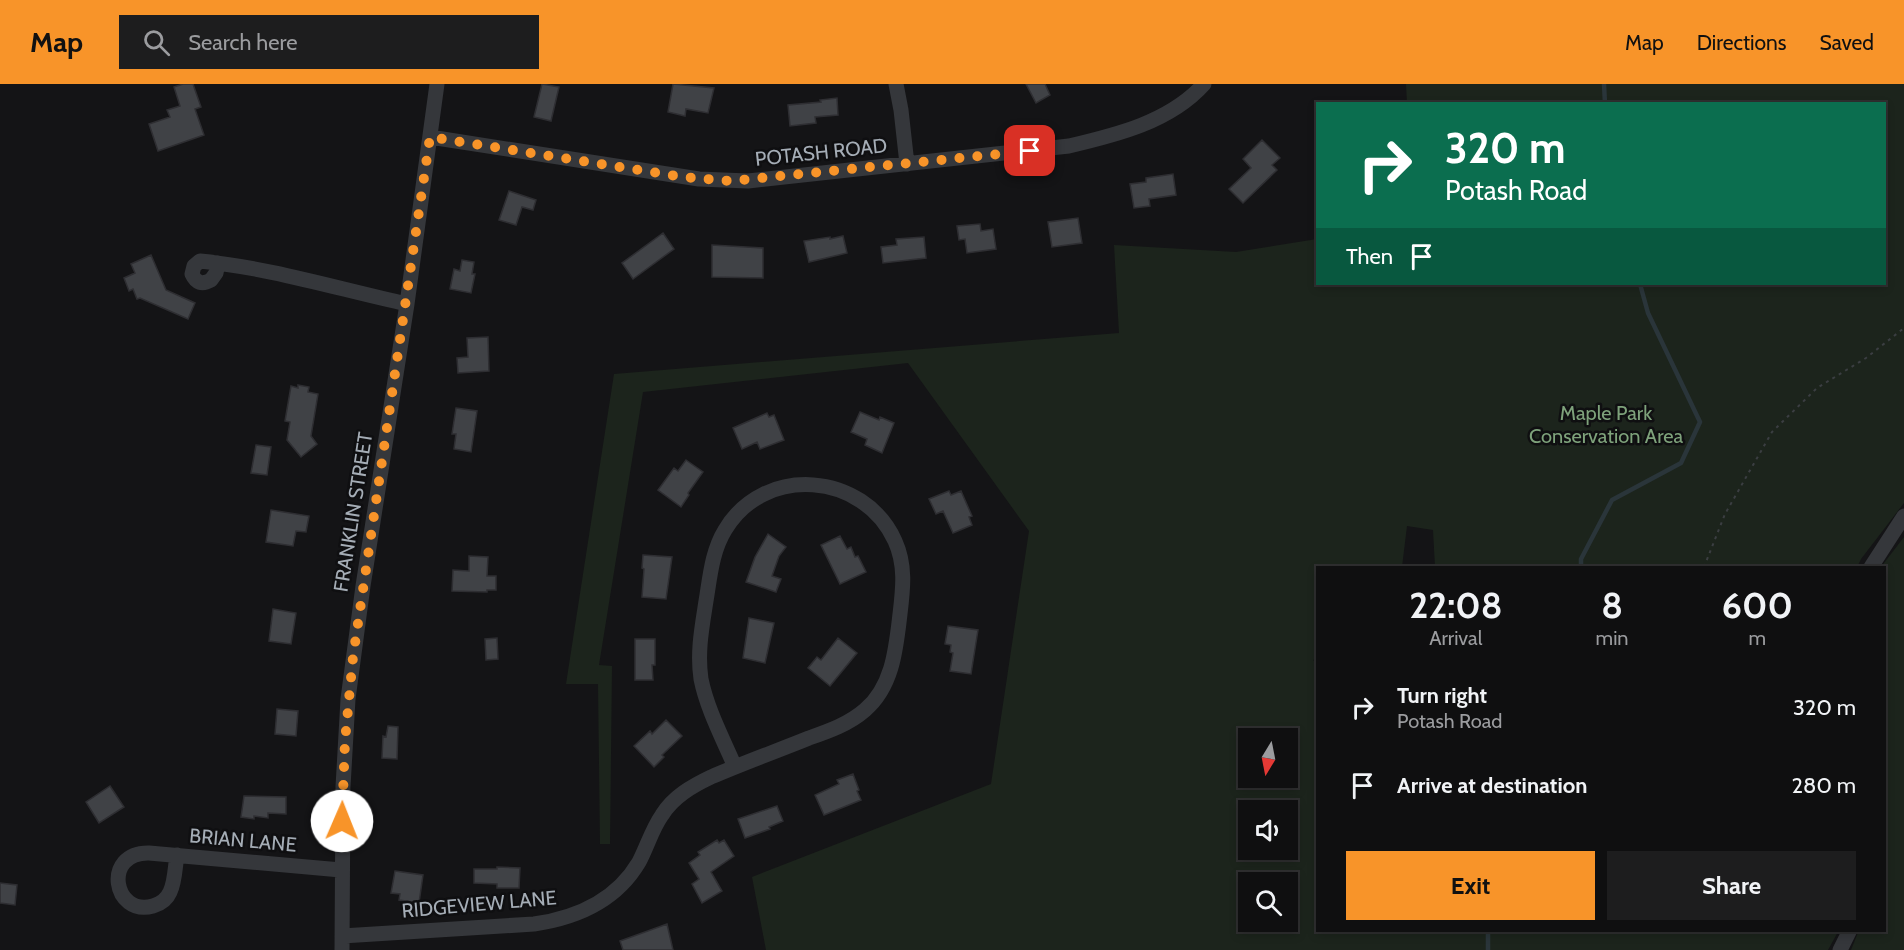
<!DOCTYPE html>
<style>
:root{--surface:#0f0f10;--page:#1d1d1e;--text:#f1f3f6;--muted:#9b9c9f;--line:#2f2f30;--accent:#f89429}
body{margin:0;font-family:Cabin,sans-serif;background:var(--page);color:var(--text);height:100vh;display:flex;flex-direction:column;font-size:22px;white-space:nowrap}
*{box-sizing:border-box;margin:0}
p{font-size:20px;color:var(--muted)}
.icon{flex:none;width:33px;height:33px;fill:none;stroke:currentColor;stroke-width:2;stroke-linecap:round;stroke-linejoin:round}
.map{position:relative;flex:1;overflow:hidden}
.drawer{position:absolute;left:1316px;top:482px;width:570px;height:366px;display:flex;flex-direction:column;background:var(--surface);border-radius:0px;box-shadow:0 3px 9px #0003,0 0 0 2px var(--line)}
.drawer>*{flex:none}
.top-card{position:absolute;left:1316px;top:18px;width:570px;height:183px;border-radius:0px;box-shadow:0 3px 9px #0003,0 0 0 2px var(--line);background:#0b6e4f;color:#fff;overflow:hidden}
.needle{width:39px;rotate:190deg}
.tools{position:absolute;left:1238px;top:644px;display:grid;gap:12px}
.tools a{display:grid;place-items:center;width:60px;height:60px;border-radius:0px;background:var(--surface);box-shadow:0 3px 9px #0003,0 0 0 2px var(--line);font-size:30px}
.pin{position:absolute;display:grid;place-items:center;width:51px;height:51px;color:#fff;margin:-26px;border-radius:12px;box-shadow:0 3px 9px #0006}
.me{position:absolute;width:66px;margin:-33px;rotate:1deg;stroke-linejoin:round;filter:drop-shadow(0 0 4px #0008)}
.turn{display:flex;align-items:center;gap:21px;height:126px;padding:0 30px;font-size:27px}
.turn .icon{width:78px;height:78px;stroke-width:2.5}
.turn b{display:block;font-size:42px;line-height:51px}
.then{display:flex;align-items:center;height:57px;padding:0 30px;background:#0003;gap:12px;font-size:22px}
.eta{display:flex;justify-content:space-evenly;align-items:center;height:102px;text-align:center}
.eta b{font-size:36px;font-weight:700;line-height:42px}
.action{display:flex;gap:12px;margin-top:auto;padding:12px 30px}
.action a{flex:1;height:69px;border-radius:0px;background:var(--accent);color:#111;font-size:24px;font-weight:700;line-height:69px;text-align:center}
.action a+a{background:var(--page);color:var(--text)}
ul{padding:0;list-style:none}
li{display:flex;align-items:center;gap:18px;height:78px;padding:0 30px}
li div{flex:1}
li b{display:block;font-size:22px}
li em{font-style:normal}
header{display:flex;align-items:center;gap:36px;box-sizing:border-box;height:84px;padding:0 30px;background:var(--accent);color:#111}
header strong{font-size:28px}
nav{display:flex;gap:33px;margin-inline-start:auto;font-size:21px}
.search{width:420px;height:54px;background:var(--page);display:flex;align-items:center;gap:15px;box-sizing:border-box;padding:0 21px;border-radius:0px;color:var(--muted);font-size:22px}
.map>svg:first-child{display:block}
</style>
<header>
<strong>Map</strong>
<div class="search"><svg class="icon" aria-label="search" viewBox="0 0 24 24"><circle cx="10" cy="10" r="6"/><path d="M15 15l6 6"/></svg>Search here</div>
<nav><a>Map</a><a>Directions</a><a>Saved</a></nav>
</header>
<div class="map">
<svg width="1904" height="866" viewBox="0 0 1904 866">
<rect width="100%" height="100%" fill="#141416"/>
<path fill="#1c241c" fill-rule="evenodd" d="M 1406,0 L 1904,0 L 1904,419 L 1861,475 L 1857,483 L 1435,483 L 1433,446 L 1407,442 L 1402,483 L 1317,483 L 1317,574 L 1313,576 L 1317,580 L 1317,846 L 1839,846 L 1828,866 L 766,866 L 752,793 L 991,700 L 1029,447 L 908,279 L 643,308 L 599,581 L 612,582 L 610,760 L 600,760 L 598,600 L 566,600 L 614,290 L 1119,249 L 1114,161 L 1236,168 L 1317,155 L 1317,200 L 1884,200 L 1884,20 L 1407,20 ZM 1248,654 L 1287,654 L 1287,693 L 1248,693 ZM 1248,726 L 1287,726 L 1287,765 L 1248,765 ZM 1248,798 L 1287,798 L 1287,837 L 1248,837 Z
M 1904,453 L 1904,866 L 1851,866 L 1859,846 L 1884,846 L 1884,483 L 1881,483 Z"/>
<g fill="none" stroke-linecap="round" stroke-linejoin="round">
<path stroke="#2a353a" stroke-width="4.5" d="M 1604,0 L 1605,20
M 1581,483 L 1581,475 L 1612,416 L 1681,379 L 1700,338 L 1648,229 L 1640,200
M 1488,866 L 1488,846"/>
</g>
<path fill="#404246" stroke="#2e2e32" stroke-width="1.5" d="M 183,0 L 193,0 L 201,23 L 195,25 L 204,51 L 158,67 L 149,40 L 170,33 L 167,26 L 180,22 L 174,3 Z
M 542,0 L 559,3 L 551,37 L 534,33 Z
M 673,0 L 714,4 L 708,29 L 686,25 L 685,32 L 668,28 Z
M 1026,0 L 1045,0 L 1050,11 L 1036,19 Z
M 837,14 L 838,31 L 815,33 L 816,39 L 790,42 L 788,21 L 821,18 L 820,16 Z
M 1262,56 L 1280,74 L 1272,81 L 1277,86 L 1243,119 L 1229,105 L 1251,84 L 1243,75 Z
M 1173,90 L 1176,111 L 1149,115 L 1150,122 L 1134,124 L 1130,100 L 1146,98 L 1146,94 Z
M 509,107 L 536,116 L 533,126 L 522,123 L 516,141 L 499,136 Z
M 1078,134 L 1082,159 L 1052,163 L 1048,138 Z
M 980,140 L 981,147 L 993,145 L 996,165 L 967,169 L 965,155 L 959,156 L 957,142 Z
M 663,149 L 674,165 L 633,195 L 622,179 Z
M 843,152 L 847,169 L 809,178 L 804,157 L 830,153 L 830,155 Z
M 924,153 L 926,174 L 883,179 L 881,163 L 897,161 L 896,155 Z
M 712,161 L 763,164 L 763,194 L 712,193 Z
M 151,171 L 166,206 L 195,219 L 188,235 L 140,214 L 137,215 L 133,205 L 129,207 L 124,194 L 135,189 L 131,180 Z
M 462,176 L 474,178 L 472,190 L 475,190 L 471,209 L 450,205 L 454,185 L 460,187 Z
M 488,253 L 489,287 L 458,289 L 457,274 L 468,273 L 467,254 Z
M 298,301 L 309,303 L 308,308 L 318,310 L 311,352 L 317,360 L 301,373 L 287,356 L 290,338 L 285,337 L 291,302 L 298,304 Z
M 456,324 L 477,327 L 471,368 L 454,365 L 456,350 L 452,350 Z
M 860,328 L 879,336 L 880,333 L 894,339 L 882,369 L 865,361 L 867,355 L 851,348 Z
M 767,329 L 769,333 L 774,331 L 784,356 L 760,365 L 757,358 L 742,365 L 733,344 Z
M 256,361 L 271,363 L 267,391 L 251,389 Z
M 686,376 L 703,388 L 688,409 L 689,411 L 681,423 L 658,406 L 674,384 L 678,387 Z
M 949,407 L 951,411 L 961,407 L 972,432 L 969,433 L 972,441 L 953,449 L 943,427 L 936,430 L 929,415 Z
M 271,426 L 309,432 L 306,448 L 296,447 L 293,462 L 266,458 Z
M 768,450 L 786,463 L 779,472 L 772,492 L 781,495 L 776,508 L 746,498 L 755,473 Z
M 840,452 L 847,465 L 851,463 L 855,473 L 858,472 L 866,488 L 840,500 L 821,461 Z
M 643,471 L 672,473 L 666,515 L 642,513 L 644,485 L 642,484 Z
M 469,472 L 488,473 L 487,492 L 496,492 L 496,506 L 487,506 L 487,508 L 452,507 L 453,486 L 469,487 Z
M 273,525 L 296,529 L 291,560 L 269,557 Z
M 749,534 L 774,539 L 765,579 L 743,574 Z
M 948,542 L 978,546 L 971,590 L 950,587 L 953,569 L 950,568 L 951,561 L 945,560 Z
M 497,554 L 498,575 L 486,576 L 485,555 Z
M 838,554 L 857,569 L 830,602 L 808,584 L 817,573 L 821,576 Z
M 635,555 L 655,555 L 655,581 L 652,581 L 653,596 L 635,596 Z
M 277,625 L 298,627 L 296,652 L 275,650 Z
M 666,636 L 682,652 L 662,671 L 664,673 L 654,683 L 634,662 L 650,647 L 652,650 Z
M 388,642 L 398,643 L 397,675 L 382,674 L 383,652 L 386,653 Z
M 853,690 L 859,706 L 857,707 L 861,716 L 824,731 L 815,711 L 839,700 L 837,696 Z
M 110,702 L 124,723 L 99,739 L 86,718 Z
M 244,712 L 286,713 L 286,730 L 268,729 L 268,734 L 254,732 L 254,735 L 241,733 Z
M 777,722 L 783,737 L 769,743 L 770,745 L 745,754 L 738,735 Z
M 717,756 L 719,759 L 724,756 L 734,772 L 711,788 L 722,807 L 702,819 L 692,800 L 699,795 L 689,779 L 700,771 L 698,768 Z
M 497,783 L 520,784 L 519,804 L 497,804 L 497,800 L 474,799 L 474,785 L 497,785 Z
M 395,787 L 423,791 L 419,819 L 399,816 L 400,810 L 391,809 Z
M 0,799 L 17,801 L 15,821 L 0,819 Z
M 667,840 L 673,866 L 623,866 L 620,857 Z"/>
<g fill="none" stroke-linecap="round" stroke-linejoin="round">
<path stroke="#3b3e42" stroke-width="2" stroke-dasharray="3 4.5" stroke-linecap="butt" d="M 1704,483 L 1725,430 L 1772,348 L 1817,304 L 1866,274 L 1904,244"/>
<path stroke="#35373b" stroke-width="15" d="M 896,0 L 901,26 L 907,80
M 430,53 L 699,95 L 748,97 L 1069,62 C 1116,51 1170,38 1204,0
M 218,179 L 216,189 L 211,196 C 202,201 196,199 192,190 L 194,182 L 200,177 C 271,184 338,205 407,220
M 1871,483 L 1904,432
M 177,771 C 175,783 175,798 170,808 C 167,815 160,820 153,822 C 113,833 102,768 149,769 L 341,786
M 342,852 L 534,840 C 576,834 616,817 639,778 C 647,763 652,745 662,731 C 673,713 692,702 711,693 C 743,679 777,667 809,654 C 829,647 849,640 865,626 C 893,602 896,564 900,530 C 903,505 906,481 895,457 C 864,388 764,380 725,446 C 712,467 710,493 706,517 C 702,543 697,568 701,595 C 707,625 723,655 735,683
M 342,866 L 343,703 L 348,615 L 363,502 L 407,220 L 437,0
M 1840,866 L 1850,846"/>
</g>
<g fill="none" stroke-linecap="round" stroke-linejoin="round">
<path stroke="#f89429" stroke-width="10" stroke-dasharray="0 18" d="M 342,737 L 345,657 L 353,573 L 430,53 L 683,93 L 731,97 L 1030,67"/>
</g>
<g text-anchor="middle" stroke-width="5" stroke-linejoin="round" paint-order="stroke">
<g font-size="20" fill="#a5adb6" stroke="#0f0f11">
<text transform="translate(821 68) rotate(-6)" y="7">POTASH ROAD</text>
<text transform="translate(353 428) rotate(-81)" y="7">FRANKLIN STREET</text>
<text transform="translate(243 756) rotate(5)" y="7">BRIAN LANE</text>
<text transform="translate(479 820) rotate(-5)" y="7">RIDGEVIEW LANE</text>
</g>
<g font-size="20" fill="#7ea27b" stroke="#0f0f11">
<text x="1606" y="336">Maple Park<tspan x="1606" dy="23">Conservation Area</tspan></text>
</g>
</g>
</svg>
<div class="tools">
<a><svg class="needle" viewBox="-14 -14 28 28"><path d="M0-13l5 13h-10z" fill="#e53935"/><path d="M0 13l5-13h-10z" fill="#9b9c9f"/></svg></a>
<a><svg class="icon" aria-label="sound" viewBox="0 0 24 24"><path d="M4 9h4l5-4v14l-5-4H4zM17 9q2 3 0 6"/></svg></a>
<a><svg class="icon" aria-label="search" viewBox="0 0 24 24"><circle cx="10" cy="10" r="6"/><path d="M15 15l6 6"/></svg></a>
</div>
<div class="pin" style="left:1030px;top:67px;background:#d93025"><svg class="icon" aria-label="arrive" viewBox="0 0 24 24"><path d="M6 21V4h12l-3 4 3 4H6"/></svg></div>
<svg class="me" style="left:342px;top:737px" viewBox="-20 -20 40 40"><circle r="19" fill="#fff"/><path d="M0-13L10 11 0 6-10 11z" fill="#f89429"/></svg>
<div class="top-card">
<div class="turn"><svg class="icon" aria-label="right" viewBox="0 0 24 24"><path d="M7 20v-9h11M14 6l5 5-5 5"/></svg><div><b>320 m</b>Potash Road</div></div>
<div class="then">Then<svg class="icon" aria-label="arrive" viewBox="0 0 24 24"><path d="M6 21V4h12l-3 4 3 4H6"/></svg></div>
</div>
<section class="drawer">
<div class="eta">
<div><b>22:08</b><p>Arrival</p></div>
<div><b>8</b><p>min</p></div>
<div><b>600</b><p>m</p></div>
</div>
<ul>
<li><svg class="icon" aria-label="right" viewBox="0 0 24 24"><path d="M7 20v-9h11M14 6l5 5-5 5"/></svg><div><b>Turn right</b><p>Potash Road</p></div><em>320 m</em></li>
<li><svg class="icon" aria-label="arrive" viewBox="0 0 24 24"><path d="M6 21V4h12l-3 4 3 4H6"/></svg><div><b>Arrive at destination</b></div><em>280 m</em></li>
</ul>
<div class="action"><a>Exit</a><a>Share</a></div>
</section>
</div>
